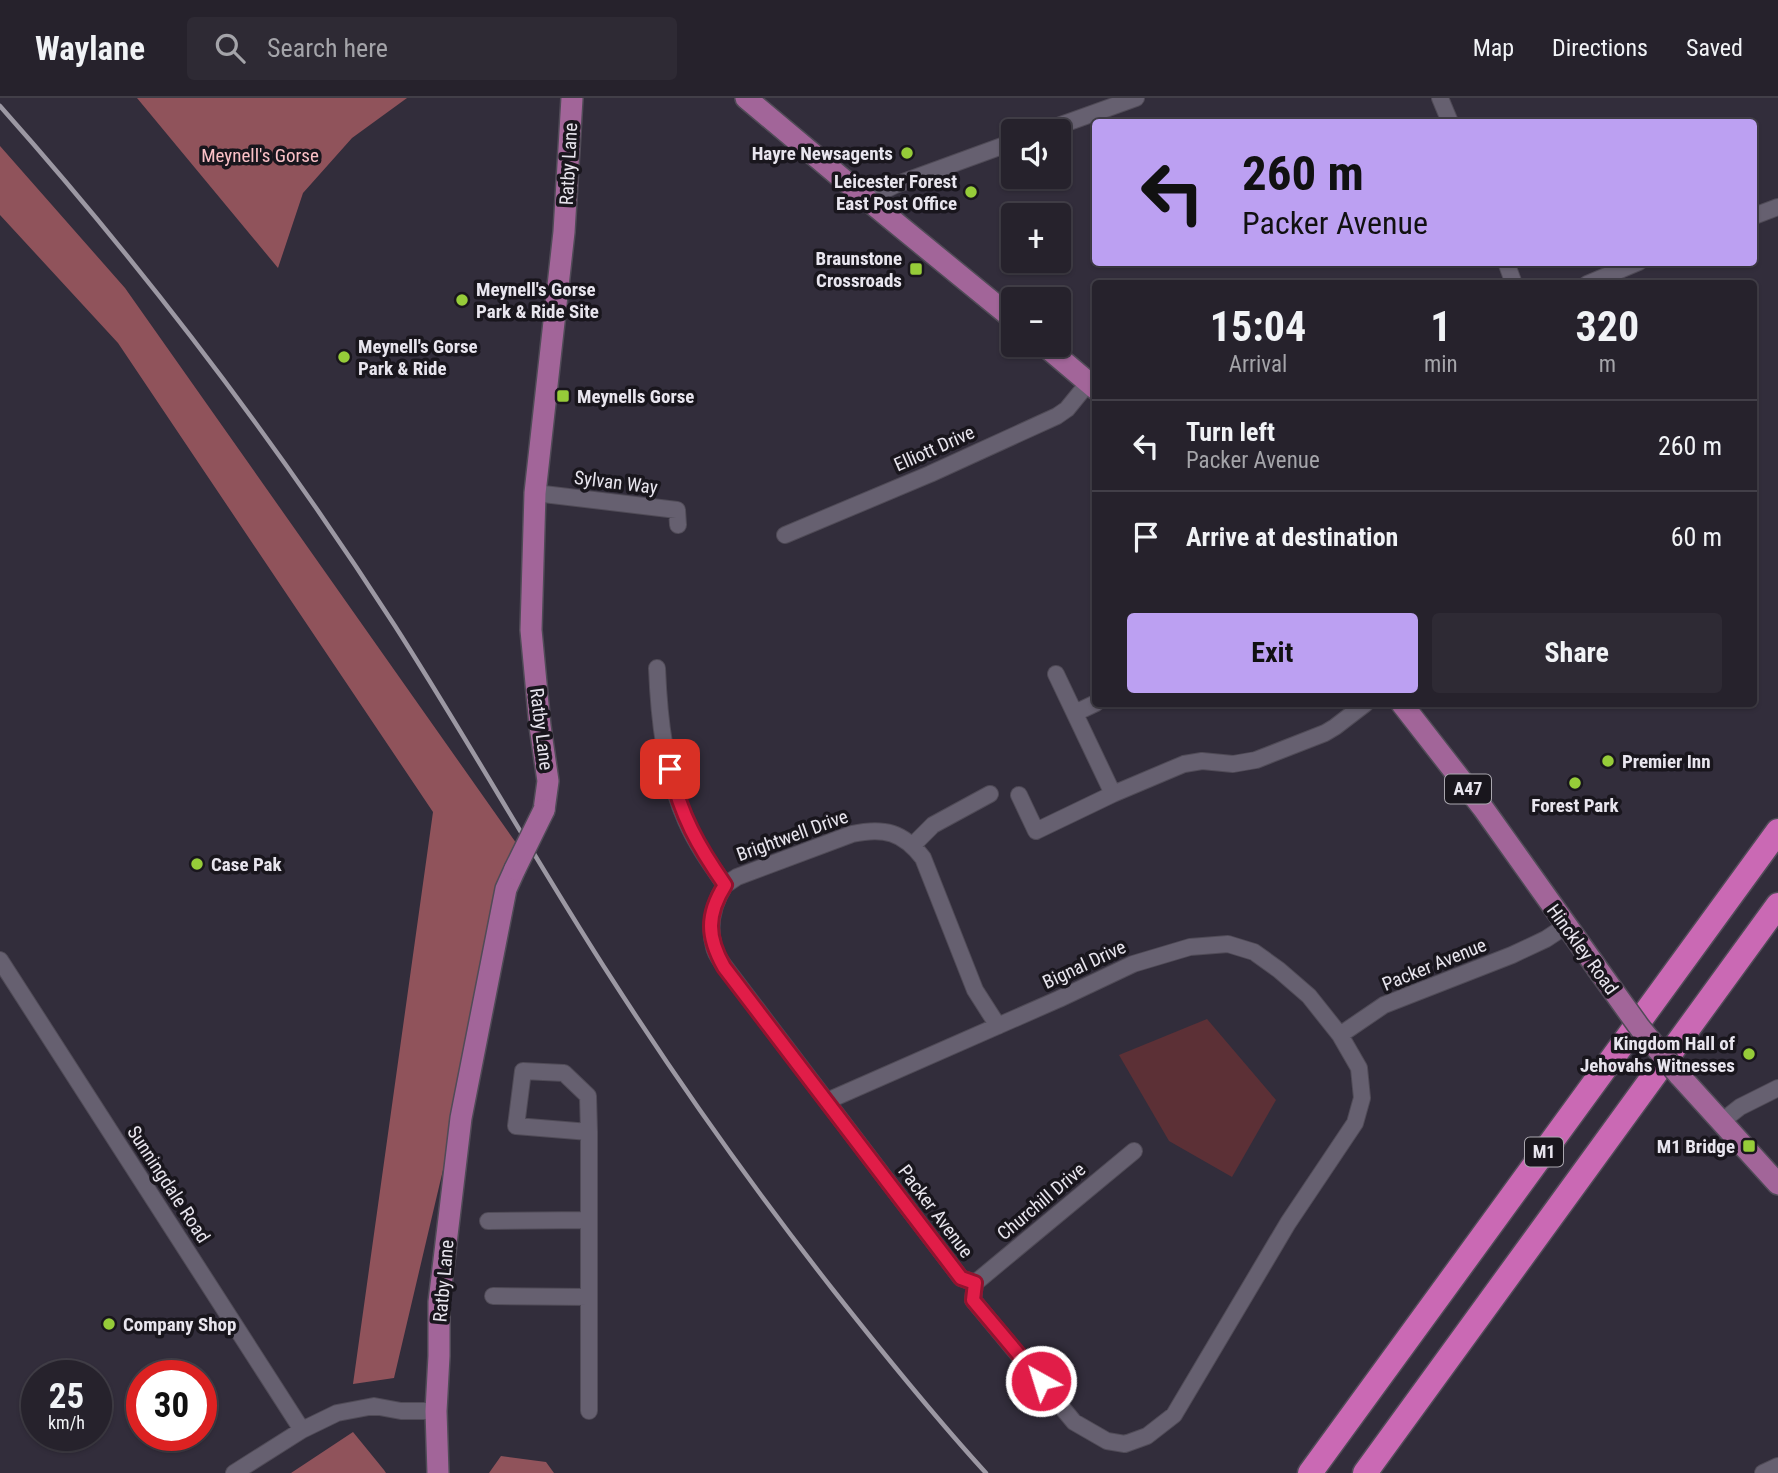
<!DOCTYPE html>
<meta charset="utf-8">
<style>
:root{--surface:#26222c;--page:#2e2a34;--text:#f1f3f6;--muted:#a4a4a9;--line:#423f48;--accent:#bca0f2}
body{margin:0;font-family:"Roboto Condensed",sans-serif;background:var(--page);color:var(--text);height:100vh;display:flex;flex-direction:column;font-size:26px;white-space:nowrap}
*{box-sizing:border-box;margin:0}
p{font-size:23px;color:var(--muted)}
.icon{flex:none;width:38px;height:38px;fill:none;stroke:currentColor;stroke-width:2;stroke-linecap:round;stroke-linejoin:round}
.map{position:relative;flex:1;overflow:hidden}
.side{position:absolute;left:1092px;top:182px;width:665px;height:427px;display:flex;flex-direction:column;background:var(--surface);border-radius:7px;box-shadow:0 2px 5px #0004,0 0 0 2px var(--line)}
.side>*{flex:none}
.guide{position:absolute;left:1092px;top:21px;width:665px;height:147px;border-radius:7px;box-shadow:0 2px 5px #0004,0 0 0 2px var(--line);background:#bca0f2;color:#111;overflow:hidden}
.tools{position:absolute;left:1001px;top:21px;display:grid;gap:14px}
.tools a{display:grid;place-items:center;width:70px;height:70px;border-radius:7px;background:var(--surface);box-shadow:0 2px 5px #0004,0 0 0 2px var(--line);font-size:35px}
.speed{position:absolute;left:21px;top:1262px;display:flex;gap:14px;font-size:35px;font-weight:700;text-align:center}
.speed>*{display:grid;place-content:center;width:91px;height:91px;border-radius:50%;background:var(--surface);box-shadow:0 2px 5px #0004,0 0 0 2px var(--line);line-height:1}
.speed small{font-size:18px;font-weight:400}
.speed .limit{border:10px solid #d22;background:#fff;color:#111}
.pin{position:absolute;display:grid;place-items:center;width:60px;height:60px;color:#fff;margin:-30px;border-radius:14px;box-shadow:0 4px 10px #0006}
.me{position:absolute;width:77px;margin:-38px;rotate:321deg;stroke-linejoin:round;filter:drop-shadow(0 0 5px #0008)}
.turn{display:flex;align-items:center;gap:24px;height:147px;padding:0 35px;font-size:32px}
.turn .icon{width:91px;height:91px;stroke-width:2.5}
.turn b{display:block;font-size:49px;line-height:60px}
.eta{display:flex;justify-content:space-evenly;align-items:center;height:119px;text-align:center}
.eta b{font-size:42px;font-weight:700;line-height:49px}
.action{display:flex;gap:14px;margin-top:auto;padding:14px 35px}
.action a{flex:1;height:80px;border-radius:7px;background:var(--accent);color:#111;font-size:28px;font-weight:700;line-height:80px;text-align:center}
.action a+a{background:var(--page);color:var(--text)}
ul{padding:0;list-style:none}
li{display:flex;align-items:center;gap:21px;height:91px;padding:0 35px;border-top:2px solid var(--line)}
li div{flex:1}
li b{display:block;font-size:26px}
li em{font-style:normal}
header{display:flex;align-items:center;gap:42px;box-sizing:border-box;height:98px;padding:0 35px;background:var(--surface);border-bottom:2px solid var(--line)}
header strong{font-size:33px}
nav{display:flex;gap:38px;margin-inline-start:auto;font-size:24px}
.search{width:490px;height:63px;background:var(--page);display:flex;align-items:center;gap:18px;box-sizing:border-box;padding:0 24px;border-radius:7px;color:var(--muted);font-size:26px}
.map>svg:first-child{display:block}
</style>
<header>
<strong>Waylane</strong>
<div class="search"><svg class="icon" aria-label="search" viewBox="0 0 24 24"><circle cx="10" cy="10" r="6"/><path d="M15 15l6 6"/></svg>Search here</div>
<nav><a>Map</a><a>Directions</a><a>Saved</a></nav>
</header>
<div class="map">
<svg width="1778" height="1375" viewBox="0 0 1778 1375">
<rect width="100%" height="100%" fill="#322d3b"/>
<path fill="#5c3036" d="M 1207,921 L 1276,1002 L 1232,1079 L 1169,1043 L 1119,957 Z"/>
<path fill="#90535b" d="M 137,0 L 407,0 L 352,40 L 303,95 L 278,170 Z
M 0,48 L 125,190 L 519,749 L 394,1280 L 353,1286 L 433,714 L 118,245 L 0,117 Z
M 353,1334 L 384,1372 L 386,1375 L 291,1375 Z
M 501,1358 L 546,1364 L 554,1375 L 489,1375 Z"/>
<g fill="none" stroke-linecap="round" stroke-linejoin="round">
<defs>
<path id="minor" d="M 1440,0 L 1450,24
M 1044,33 L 1136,0
M 869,103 L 881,94 L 895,87 L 1013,44
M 1754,118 L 1778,109
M 1506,164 L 1514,186
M 1587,186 L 1639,164
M 535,395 L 677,412 L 678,427
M 785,437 L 930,376 L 1057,318 L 1067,311 L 1089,284
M 657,570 C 659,621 665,675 686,723 C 696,746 711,767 725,787 C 713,806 708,827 714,849 C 715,856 721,863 725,869 L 961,1180 L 975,1185 L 973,1202 L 1074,1324 L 1107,1343 L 1125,1346 L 1147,1338 L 1174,1317 L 1288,1125 L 1355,1025 L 1362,1000 L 1359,970 L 1340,937 L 1384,907 L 1512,857 L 1546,841 L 1567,827
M 1056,576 L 1113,696 L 1184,666 L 1202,663 L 1233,666 L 1256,662 L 1325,635 L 1335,629 L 1365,606
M 1075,615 L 1096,605
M 1019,697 L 1036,733 L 1113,696
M 913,747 L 933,727 L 990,696
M 725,787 L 737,779 L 852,736 C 884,729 903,734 923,760 L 975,892 L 998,928
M 0,862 L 302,1332
M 827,1003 L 1059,901 L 1133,866 L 1190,849 L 1228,846 L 1254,854 L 1279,872 L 1309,898 L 1340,937
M 1721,1024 L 1740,1009 L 1778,990
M 589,1034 L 588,998 L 564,975 L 523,973 L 516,1028 L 589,1034 L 589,1313
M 488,1123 L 589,1122
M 975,1185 L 1134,1053
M 493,1198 L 589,1199
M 234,1375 L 302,1332 L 337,1315 L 374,1308 L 401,1313 L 436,1313
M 1763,1375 L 1778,1368"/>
<path id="major" d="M 746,0 L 869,103 L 1013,221
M 1044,247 L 1096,291
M 1402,606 L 1483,710 L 1597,870
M 544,712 L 548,683 L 540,628 L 531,532 L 535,395 L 564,134 L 572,0
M 1679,977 L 1778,1086
M 438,1375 L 436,1313 L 439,1258 L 439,1204 L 461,1020 L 506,791 L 515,771"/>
<path id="highway" d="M 1310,1375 L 1778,733
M 1365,1375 L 1778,807"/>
</defs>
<use href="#minor" stroke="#504b57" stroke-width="18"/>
<use href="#major" stroke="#504b57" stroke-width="24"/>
<use href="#highway" stroke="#504b57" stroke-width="27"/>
<use href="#minor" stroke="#666070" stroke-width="16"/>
<use href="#major" stroke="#a26599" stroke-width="21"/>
<use href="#highway" stroke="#ca69b4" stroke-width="24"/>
<path stroke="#9c98a3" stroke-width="4.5" d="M 0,8 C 145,171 277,345 395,528 C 468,642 534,760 608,875 C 678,984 753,1090 834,1193 C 883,1255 932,1316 986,1375"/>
<defs>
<path id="major-bridge" d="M 515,771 L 544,712
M 1597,870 L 1640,930 L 1679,977"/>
</defs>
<use href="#major-bridge" stroke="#504b57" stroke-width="24" stroke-linecap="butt"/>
<use href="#major-bridge" stroke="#a26599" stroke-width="21"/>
</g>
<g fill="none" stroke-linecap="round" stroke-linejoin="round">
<defs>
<path id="route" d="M 670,671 C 681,718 698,748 725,787 C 706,817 707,839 724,869 L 961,1180 L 975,1185 L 973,1202 L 1041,1283"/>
</defs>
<use href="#route" stroke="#92132f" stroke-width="18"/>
<use href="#route" stroke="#e11d48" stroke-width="12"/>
</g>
<g fill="#96cc39" stroke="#19161d" stroke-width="2.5">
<circle cx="907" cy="55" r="7"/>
<circle cx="971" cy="94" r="7"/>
<rect x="909" y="164" width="14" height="14" rx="3.5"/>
<circle cx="462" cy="202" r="7"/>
<circle cx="344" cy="259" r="7"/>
<rect x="556" y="291" width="14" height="14" rx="3.5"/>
<circle cx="1608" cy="663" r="7"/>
<circle cx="1575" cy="685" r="7"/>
<circle cx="197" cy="766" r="7"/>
<circle cx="1749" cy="956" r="7"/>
<rect x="1742" y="1041" width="14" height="14" rx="3.5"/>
<circle cx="109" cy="1226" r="7"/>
</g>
<g text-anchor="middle" stroke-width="7" stroke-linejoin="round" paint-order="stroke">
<g fill="#19161d" stroke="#aaa7af" stroke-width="2">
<rect x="1445" y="676.5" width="46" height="29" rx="5"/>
<rect x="1525" y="1039.5" width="38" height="29" rx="5"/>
</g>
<g font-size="18" font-weight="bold" fill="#e8e5ee">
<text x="1468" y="697">A47</text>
<text x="1544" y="1060">M1</text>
</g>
<g font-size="19" font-weight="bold" fill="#e8e5ee" stroke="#19161d" text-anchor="start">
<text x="893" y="62" text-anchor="end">Hayre Newsagents</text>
<text x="957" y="90" text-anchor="end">Leicester Forest<tspan x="957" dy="22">East Post Office</tspan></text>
<text x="902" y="167" text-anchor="end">Braunstone<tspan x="902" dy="22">Crossroads</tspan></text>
<text x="476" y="198">Meynell's Gorse<tspan x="476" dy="22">Park &amp; Ride Site</tspan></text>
<text x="358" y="255">Meynell's Gorse<tspan x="358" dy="22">Park &amp; Ride</tspan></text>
<text x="577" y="305">Meynells Gorse</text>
<text x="1622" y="670">Premier Inn</text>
<text x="1575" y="714" text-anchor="middle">Forest Park</text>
<text x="211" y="773">Case Pak</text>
<text x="1735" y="952" text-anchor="end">Kingdom Hall of<tspan x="1735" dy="22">Jehovahs Witnesses</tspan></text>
<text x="1735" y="1055" text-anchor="end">M1 Bridge</text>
<text x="123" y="1233">Company Shop</text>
</g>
<g font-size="19" fill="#fbc1c7" stroke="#19161d">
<text x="260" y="64">Meynell's Gorse</text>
</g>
<g font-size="19" fill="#e8e5ee" stroke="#19161d">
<text transform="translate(568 66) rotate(-87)" y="7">Ratby Lane</text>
<text transform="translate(934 350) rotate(-24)" y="7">Elliott Drive</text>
<text transform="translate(616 384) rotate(7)" y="7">Sylvan Way</text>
<text transform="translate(542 631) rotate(83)" y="7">Ratby Lane</text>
<text transform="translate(792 737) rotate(-20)" y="7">Brightwell Drive</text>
<text transform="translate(1583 851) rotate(54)" y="7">Hinckley Road</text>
<text transform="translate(1084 866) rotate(-25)" y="7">Bignal Drive</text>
<text transform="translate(1434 866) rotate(-22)" y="7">Packer Avenue</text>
<text transform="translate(169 1086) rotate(57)" y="7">Sunningdale Road</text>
<text transform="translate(1041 1103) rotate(-40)" y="7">Churchill Drive</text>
<text transform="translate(936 1113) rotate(53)" y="7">Packer Avenue</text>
<text transform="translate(443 1183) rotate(-85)" y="7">Ratby Lane</text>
</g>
</g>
</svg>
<div class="tools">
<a><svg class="icon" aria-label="sound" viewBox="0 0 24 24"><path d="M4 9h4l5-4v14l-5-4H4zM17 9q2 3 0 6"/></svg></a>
<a>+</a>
<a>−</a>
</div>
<div class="speed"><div>25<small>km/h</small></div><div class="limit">30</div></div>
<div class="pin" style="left:670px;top:671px;background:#d93025"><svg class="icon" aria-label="arrive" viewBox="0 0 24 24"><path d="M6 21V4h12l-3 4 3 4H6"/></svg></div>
<svg class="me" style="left:1041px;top:1283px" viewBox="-20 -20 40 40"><circle r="17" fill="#e11d48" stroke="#fff" stroke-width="3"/><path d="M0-11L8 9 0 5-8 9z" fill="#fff"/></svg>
<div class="guide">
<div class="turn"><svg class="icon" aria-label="left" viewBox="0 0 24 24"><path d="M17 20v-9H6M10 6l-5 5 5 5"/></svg><div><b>260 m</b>Packer Avenue</div></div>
</div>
<section class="side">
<div class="eta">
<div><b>15:04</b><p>Arrival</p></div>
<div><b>1</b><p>min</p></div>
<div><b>320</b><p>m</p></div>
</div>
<ul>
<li><svg class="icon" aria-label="left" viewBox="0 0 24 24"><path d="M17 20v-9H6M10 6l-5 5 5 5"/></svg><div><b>Turn left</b><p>Packer Avenue</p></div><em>260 m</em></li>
<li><svg class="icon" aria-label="arrive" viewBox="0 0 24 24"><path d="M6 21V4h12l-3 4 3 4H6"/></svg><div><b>Arrive at destination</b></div><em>60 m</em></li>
</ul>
<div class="action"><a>Exit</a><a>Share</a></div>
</section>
</div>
